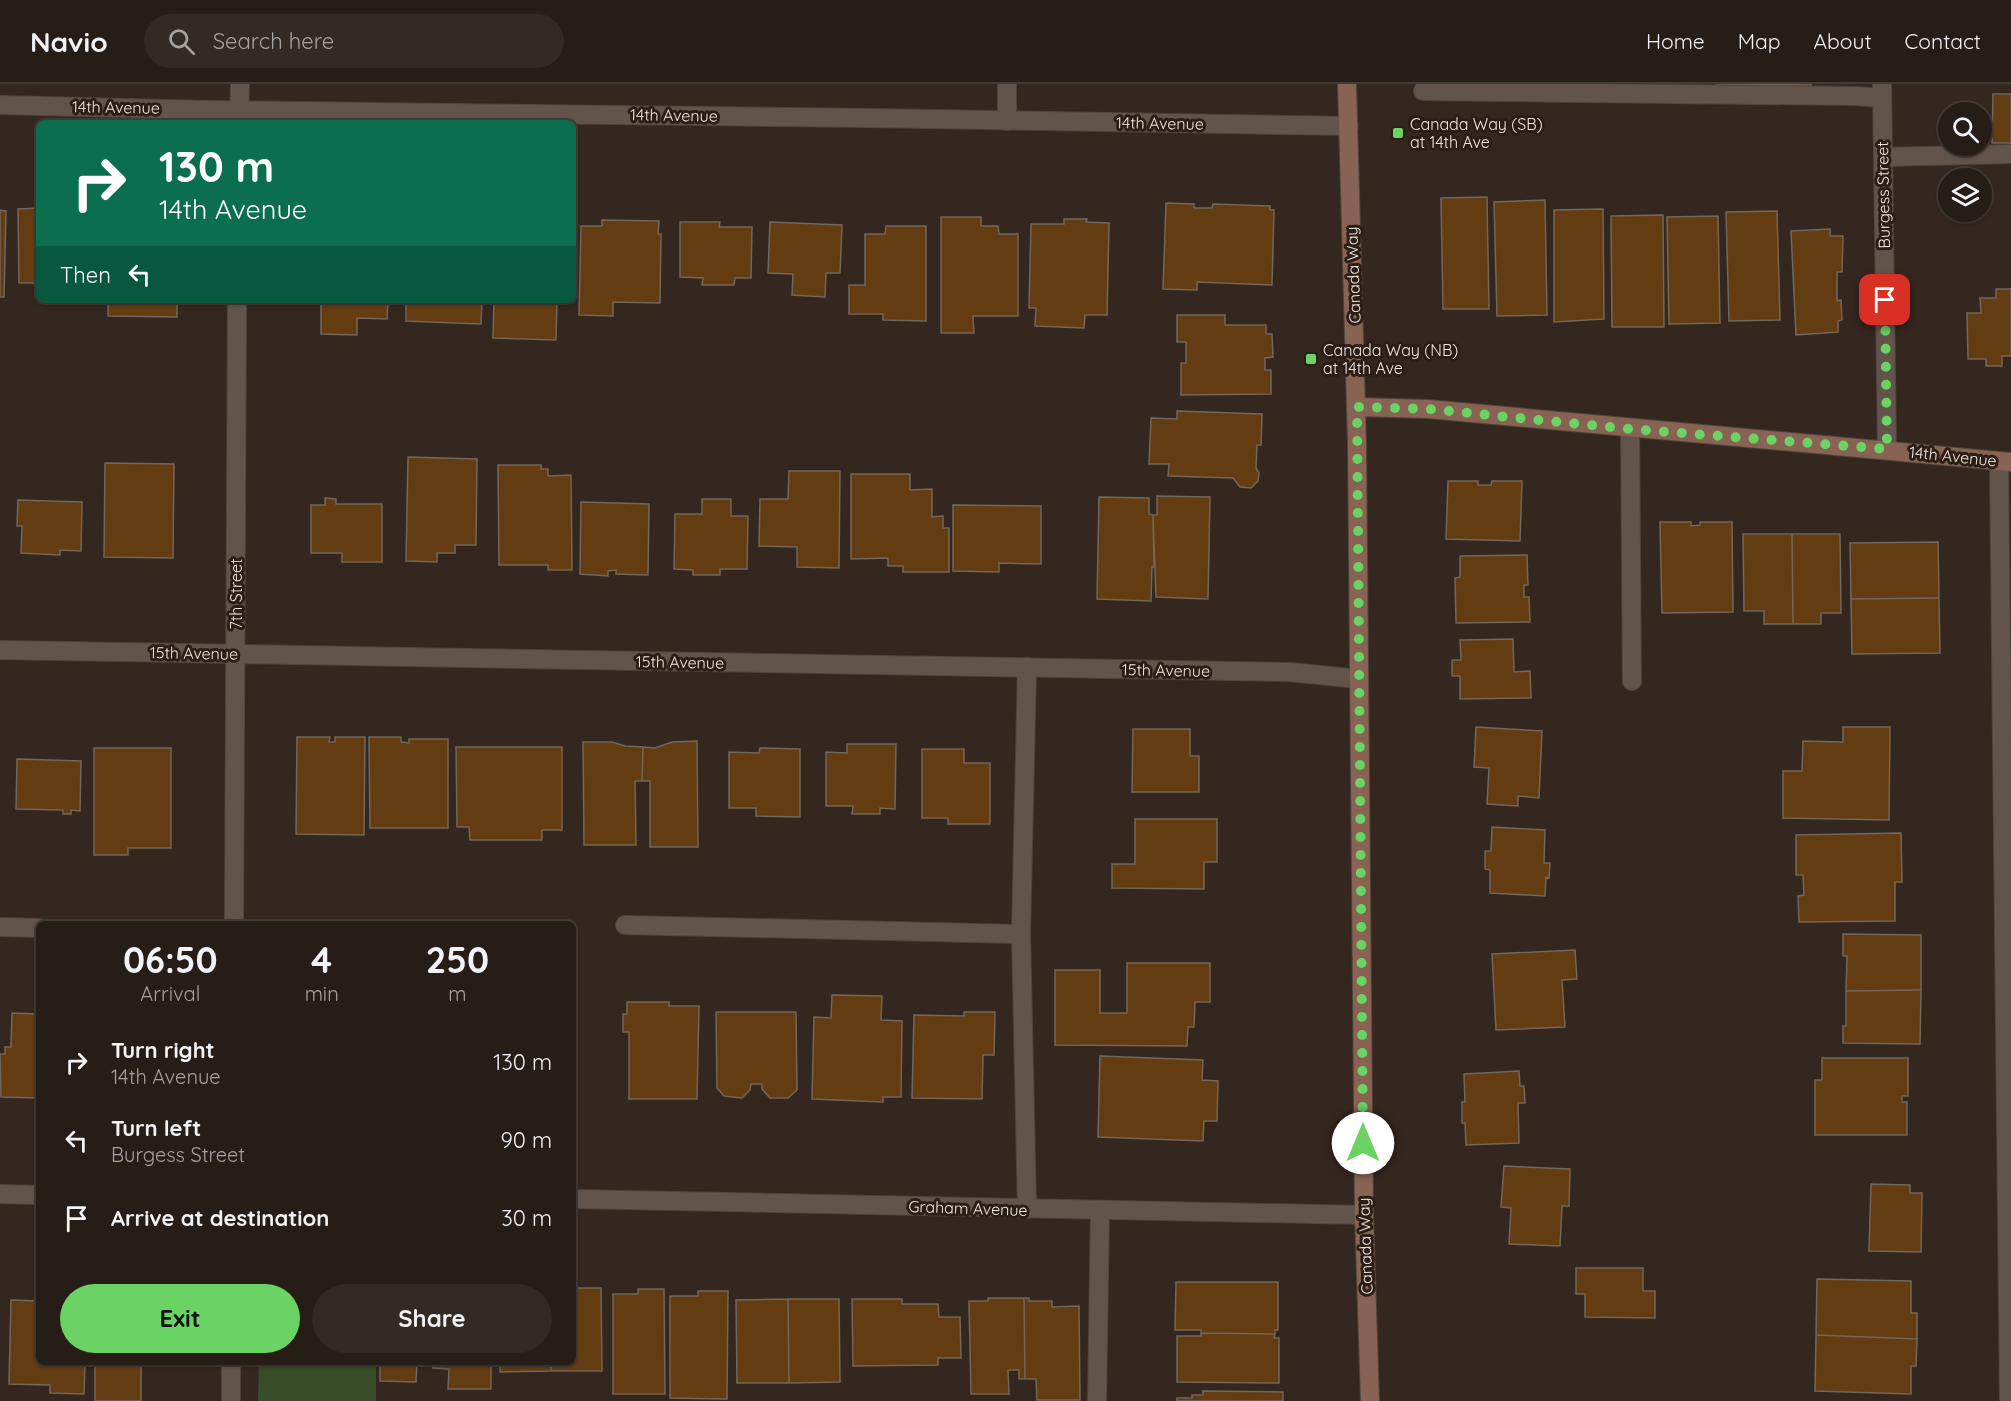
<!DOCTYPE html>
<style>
:root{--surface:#271d17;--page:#332a24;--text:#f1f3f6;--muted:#a4a2a1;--line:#433b36;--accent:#6ad363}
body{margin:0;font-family:Quicksand,sans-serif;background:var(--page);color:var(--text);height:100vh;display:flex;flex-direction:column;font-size:22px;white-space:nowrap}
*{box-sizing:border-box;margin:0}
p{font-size:20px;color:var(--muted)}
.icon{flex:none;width:33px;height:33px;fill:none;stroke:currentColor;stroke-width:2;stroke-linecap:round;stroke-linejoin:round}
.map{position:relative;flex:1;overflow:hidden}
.drawer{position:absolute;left:36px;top:837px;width:540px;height:444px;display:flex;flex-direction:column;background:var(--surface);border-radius:9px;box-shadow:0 2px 4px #0004,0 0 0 2px var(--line)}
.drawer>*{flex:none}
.guide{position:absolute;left:36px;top:36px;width:540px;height:183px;border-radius:9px;box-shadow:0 2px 4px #0004,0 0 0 2px var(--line);background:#0b6e4f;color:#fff;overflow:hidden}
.tools{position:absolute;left:1938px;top:18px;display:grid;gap:12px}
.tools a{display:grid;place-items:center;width:54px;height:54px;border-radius:50%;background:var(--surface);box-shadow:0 2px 4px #0004,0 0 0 2px var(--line);font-size:30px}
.pin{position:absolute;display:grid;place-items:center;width:51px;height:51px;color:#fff;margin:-26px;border-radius:12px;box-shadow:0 3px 9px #0006}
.me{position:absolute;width:66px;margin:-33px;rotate:0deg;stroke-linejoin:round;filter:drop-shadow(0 0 4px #0008)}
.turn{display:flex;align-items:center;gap:21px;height:126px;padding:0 24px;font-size:27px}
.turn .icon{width:78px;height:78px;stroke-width:2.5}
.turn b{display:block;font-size:42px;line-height:51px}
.then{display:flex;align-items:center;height:57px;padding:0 24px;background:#0003;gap:12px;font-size:22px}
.eta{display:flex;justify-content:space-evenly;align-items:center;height:102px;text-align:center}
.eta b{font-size:36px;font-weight:700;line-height:42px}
.button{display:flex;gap:12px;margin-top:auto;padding:12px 24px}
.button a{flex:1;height:69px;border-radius:36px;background:var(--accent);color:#111;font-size:24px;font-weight:700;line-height:69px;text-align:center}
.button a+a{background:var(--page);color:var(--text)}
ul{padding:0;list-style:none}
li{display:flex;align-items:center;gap:18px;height:78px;padding:0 24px}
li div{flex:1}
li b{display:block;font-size:22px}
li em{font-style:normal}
header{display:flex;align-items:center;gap:36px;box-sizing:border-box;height:84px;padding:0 30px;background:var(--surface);border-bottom:2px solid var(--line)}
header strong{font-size:28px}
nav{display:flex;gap:33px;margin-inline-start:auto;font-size:21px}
.search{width:420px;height:54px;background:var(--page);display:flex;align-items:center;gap:15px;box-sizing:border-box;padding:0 21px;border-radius:33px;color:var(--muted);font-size:22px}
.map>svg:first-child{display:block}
</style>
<header>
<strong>Navio</strong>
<div class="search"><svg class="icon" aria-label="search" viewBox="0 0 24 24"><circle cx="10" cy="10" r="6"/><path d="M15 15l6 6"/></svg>Search here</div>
<nav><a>Home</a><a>Map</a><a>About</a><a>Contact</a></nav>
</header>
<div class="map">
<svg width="2011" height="1317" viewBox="0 0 2011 1317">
<rect width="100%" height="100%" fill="#34271f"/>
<path fill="#384c27" d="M 259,1278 L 376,1278 L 376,1317 L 258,1317 Z"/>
<path fill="#633c12" stroke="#73665a" stroke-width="1.5" d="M 1715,0 L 1811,0 L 1811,2 Z
M 1993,10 L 2011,10 L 2011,59 L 1992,59 Z
M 1487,113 L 1489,225 L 1443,225 L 1441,114 Z
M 1545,116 L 1547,231 L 1497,232 L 1494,118 Z
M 38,117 L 39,117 L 39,199 L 19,199 L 18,125 L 38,124 Z
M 1166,119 L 1194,120 L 1194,124 L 1212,124 L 1213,120 L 1270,122 L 1270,126 L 1274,126 L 1272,201 L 1197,198 L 1197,206 L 1163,205 Z
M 1603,125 L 1604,235 L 1554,238 L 1554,126 Z
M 0,126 L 6,127 L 4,213 L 0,213 Z
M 1777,127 L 1780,236 L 1729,237 L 1726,128 Z
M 1663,131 L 1664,243 L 1612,243 L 1611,132 Z
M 1718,132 L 1720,239 L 1669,240 L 1667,133 Z
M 941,133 L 981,133 L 981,142 L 998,142 L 999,150 L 1018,150 L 1018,232 L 973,232 L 974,249 L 941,249 Z
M 1064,135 L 1087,135 L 1086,138 L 1109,139 L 1107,231 L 1085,231 L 1084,244 L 1035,242 L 1036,224 L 1029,224 L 1031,140 L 1064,140 Z
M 602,136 L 659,137 L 658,150 L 661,150 L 660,219 L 613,218 L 613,232 L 579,231 L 581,142 L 602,142 Z
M 680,138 L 720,138 L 719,143 L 752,143 L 751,194 L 735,194 L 734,201 L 702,201 L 703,194 L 680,193 Z
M 770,138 L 842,141 L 840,189 L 826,189 L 825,213 L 792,211 L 793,190 L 768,189 Z
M 886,142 L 926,142 L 926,237 L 883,236 L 883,230 L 849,230 L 849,201 L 865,201 L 865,150 L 885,150 Z
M 1830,145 L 1830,152 L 1843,152 L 1842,188 L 1837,188 L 1837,217 L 1841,216 L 1842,236 L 1838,237 L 1838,248 L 1796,251 L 1791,147 Z
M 1996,205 L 2011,205 L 2011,272 L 2002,272 L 2002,282 L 1986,282 L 1986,275 L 1968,275 L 1967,229 L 1981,229 L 1980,214 L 1996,214 Z
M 108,216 L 177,216 L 177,233 L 108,232 Z
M 321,216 L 388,216 L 387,235 L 357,234 L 357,251 L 321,250 Z
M 406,216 L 482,216 L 481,240 L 406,237 Z
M 494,216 L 573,216 L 557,217 L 556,256 L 493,254 Z
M 1177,231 L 1225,231 L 1225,241 L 1266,241 L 1266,250 L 1272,250 L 1273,273 L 1265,274 L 1265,286 L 1271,286 L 1271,310 L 1181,311 L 1181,279 L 1186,279 L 1186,258 L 1177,258 Z
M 1177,327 L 1262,330 L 1261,361 L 1257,361 L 1256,384 L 1259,389 L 1258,397 L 1251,404 L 1240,403 L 1233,394 L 1168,392 L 1169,380 L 1149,380 L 1151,334 L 1177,335 Z
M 408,373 L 477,375 L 476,461 L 455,461 L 455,469 L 437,469 L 437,478 L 406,477 Z
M 105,379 L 174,380 L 173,474 L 104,473 Z
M 498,381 L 541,381 L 541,385 L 548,385 L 548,392 L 571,391 L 572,486 L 548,486 L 548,481 L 499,481 Z
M 789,387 L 840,387 L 839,484 L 797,483 L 797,463 L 759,462 L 760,415 L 788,415 Z
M 851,390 L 910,390 L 910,406 L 932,405 L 932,433 L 943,432 L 943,444 L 949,444 L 949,488 L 903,488 L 903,482 L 888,482 L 888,474 L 851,475 Z
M 1448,397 L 1478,397 L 1478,401 L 1491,401 L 1492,397 L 1522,397 L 1520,457 L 1446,455 Z
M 1157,412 L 1210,413 L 1208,515 L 1156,513 L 1153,431 L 1157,431 Z
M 1099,413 L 1149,414 L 1149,430 L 1153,431 L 1154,483 L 1152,483 L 1151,517 L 1097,515 Z
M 325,414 L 336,415 L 336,420 L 382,420 L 382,478 L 342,478 L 342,469 L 311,469 L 311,421 L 325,421 Z
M 702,415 L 731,415 L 731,432 L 748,432 L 747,485 L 720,485 L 720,491 L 693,491 L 693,486 L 674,485 L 675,430 L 702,430 Z
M 18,416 L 82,418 L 81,467 L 60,466 L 60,471 L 21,469 L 22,442 L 17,442 Z
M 581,418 L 649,420 L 648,491 L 616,490 L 616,486 L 608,487 L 608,492 L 580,490 Z
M 953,421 L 1041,422 L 1041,480 L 999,479 L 999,488 L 953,487 Z
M 1660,438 L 1691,438 L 1691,442 L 1700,441 L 1700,438 L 1732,438 L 1733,528 L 1662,529 Z
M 1743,450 L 1792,450 L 1793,540 L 1764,540 L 1764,527 L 1744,527 Z
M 1792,450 L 1840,450 L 1841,529 L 1821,529 L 1821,540 L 1793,540 Z
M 1938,458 L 1939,514 L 1851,515 L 1850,459 Z
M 1527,471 L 1528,501 L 1524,501 L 1524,513 L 1529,513 L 1530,538 L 1456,539 L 1455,494 L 1460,493 L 1460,472 Z
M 1939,514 L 1940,569 L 1852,570 L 1851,515 Z
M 1513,555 L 1514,588 L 1530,587 L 1531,614 L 1460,615 L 1460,592 L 1452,592 L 1452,576 L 1461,576 L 1460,556 Z
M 1476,643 L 1542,647 L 1539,714 L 1518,712 L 1518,722 L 1487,720 L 1489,684 L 1474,683 Z
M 1843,643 L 1890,643 L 1889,736 L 1783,734 L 1783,687 L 1802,687 L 1803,657 L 1843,658 Z
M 1133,645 L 1190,645 L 1190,672 L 1199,672 L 1199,708 L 1132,708 Z
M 297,653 L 330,653 L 329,658 L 335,658 L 335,653 L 365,653 L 364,751 L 296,750 Z
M 369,653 L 401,653 L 401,658 L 409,659 L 409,655 L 448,655 L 448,744 L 370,744 Z
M 697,657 L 698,763 L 650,763 L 650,697 L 642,697 L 643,663 L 655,664 L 672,658 Z
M 583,658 L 612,658 L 625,662 L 643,663 L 642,697 L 635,697 L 636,761 L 584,761 Z
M 847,660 L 896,660 L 895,725 L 880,724 L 880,730 L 852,730 L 853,722 L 826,722 L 826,668 L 847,669 Z
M 456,663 L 562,663 L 562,746 L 542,746 L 542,756 L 470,756 L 469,743 L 457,743 Z
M 94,664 L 171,664 L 171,764 L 128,764 L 128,771 L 94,771 Z
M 760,664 L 800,665 L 800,733 L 756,732 L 756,724 L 729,724 L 729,668 L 759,669 Z
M 922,665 L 964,665 L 964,679 L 990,679 L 990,740 L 948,740 L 948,734 L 922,734 Z
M 17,675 L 81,677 L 80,727 L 71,726 L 71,730 L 63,730 L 63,726 L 16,725 Z
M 1135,735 L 1217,735 L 1217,778 L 1204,778 L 1204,805 L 1112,804 L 1112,780 L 1135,780 Z
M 1492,743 L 1545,746 L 1544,779 L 1550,779 L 1549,794 L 1546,793 L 1545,812 L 1490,809 L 1490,786 L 1485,785 L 1485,767 L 1491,767 Z
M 1901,749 L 1902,798 L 1895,798 L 1895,837 L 1799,838 L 1798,812 L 1804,811 L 1803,791 L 1796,791 L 1796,751 Z
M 316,837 L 515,840 L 316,840 Z
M 1843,850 L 1921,851 L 1921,906 L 1846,907 L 1847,872 L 1843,872 Z
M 1575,866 L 1577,895 L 1562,896 L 1565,943 L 1496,946 L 1492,870 Z
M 1127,879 L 1210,879 L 1210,918 L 1195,918 L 1194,943 L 1188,943 L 1187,962 L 1055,961 L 1055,886 L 1100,886 L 1100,929 L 1127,929 Z
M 1921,906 L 1920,960 L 1843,959 L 1843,942 L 1846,942 L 1846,907 Z
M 832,911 L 882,912 L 881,936 L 902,937 L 901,1013 L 883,1013 L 883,1018 L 812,1015 L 814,933 L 831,934 Z
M 627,918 L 669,918 L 669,922 L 699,922 L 697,1015 L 629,1015 L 629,948 L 623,948 L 623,930 L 627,930 Z
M 716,928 L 796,928 L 797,1006 L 788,1014 L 770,1014 L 762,1005 L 762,1000 L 751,1000 L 750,1006 L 742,1014 L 724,1012 L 717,1004 Z
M 964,928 L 995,928 L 994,971 L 983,971 L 982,1015 L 912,1014 L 914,931 L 964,932 Z
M 12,929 L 39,930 L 39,1014 L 1,1013 L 0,970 L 5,970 L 5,963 L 11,963 Z
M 1100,972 L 1203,976 L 1202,996 L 1218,997 L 1217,1037 L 1204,1037 L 1203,1057 L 1098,1053 Z
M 1822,974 L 1908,974 L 1908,1012 L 1902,1012 L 1902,1018 L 1907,1018 L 1907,1051 L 1815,1051 L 1815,996 L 1822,996 Z
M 1519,987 L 1520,1002 L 1524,1002 L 1525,1019 L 1518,1019 L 1519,1059 L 1466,1061 L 1465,1039 L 1462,1039 L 1462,1018 L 1465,1018 L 1464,990 Z
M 1504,1082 L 1570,1085 L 1569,1122 L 1562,1122 L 1560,1162 L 1509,1160 L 1511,1124 L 1501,1123 Z
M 1871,1100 L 1910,1101 L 1910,1109 L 1922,1109 L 1921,1168 L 1869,1167 Z
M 1576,1184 L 1643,1184 L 1643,1207 L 1655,1207 L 1655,1234 L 1585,1233 L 1585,1210 L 1576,1210 Z
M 1817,1195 L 1911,1197 L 1911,1229 L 1917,1229 L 1917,1255 L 1816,1251 Z
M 1176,1198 L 1278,1198 L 1278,1246 L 1275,1246 L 1275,1250 L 1201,1249 L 1201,1246 L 1175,1246 Z
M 574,1204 L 601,1204 L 602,1287 L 551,1287 L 551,1278 L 573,1278 Z
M 638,1205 L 664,1205 L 665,1310 L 613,1310 L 613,1210 L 638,1210 Z
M 698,1207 L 728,1207 L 727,1315 L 670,1314 L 670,1212 L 698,1212 Z
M 988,1214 L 1024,1214 L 1025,1295 L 1019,1295 L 1019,1286 L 1008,1286 L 1009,1310 L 971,1310 L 969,1217 L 988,1217 Z
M 1024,1214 L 1029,1214 L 1029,1217 L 1052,1217 L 1052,1223 L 1079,1222 L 1080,1316 L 1037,1316 L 1036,1295 L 1025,1295 Z
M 788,1215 L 789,1299 L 737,1299 L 736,1216 Z
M 788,1215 L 839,1215 L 840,1298 L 789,1299 Z
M 852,1215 L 902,1215 L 902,1220 L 938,1220 L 939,1233 L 960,1233 L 961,1274 L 938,1274 L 938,1281 L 853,1282 Z
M 11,1216 L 39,1217 L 39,1278 L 85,1278 L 84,1310 L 50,1309 L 50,1301 L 9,1300 Z
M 1201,1249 L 1275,1250 L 1274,1254 L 1279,1254 L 1279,1299 L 1177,1298 L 1177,1252 L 1201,1252 Z
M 1816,1251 L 1917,1255 L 1916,1282 L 1911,1282 L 1911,1310 L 1815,1307 Z
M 95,1278 L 169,1278 L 169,1282 L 141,1282 L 141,1317 L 95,1317 Z
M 380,1278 L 417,1278 L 416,1298 L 380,1297 Z
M 433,1278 L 491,1278 L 491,1305 L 448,1305 L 449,1285 L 433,1284 Z
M 500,1278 L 551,1278 L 551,1287 L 500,1288 Z
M 1203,1307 L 1283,1308 L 1283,1317 L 1177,1317 L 1177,1314 L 1192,1314 L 1192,1311 L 1203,1311 Z"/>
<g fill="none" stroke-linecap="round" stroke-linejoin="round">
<defs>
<path id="lane" d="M 1423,7 L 1855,12 L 1882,14
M 1007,37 L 1007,0
M 1883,73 L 2011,70
M 1630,345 L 1632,597
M 625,841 L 1021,850 L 1027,1125
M 0,843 L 39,844
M 1021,850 L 1027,583
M 1097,1317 L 1100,1126"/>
<path id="street" d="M 1882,0 L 1887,365
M 0,21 L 207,26 L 869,34 L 1349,42
M 239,39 L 240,0
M 1999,377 L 2009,1317
M 0,566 L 1289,588 L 1359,595
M 234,840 L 237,216
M 0,1110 L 39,1111
M 573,1115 L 1364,1131
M 231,1317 L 231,1278"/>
<path id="secondary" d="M 1347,0 L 1357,360 L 1364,1131 L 1370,1317
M 1357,323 L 1428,325 L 2011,378"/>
</defs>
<use href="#lane" stroke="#4f443c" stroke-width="20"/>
<use href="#street" stroke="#4f443c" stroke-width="20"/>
<use href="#secondary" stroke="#4f443c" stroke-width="20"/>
<use href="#lane" stroke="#63544b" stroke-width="18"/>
<use href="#street" stroke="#63544b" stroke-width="18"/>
<use href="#secondary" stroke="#886353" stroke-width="18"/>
</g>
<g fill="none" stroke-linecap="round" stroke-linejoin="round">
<path stroke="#6ad363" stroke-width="10" stroke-dasharray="0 18" d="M 1363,1059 L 1357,323 L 1428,325 L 1630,345 L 1887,365 L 1885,216"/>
</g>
<g fill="#6ad363" stroke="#2a1e16" stroke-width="2">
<rect x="1392" y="43" width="12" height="12" rx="3"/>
<rect x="1305" y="269" width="12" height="12" rx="3"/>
</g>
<g text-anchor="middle" stroke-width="6" stroke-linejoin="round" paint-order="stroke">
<g font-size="16" fill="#f0e7e1" stroke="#2a1e16">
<text transform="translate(116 23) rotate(1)" y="6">14th Avenue</text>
<text transform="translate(674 31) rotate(1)" y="6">14th Avenue</text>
<text transform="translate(1160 39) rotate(1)" y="6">14th Avenue</text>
<text transform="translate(1883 111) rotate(-91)" y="6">Burgess Street</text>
<text transform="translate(1353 191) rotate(-92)" y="6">Canada Way</text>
<text transform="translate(1953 372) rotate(6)" y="6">14th Avenue</text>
<text transform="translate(236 510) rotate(-90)" y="6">7th Street</text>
<text transform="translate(194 569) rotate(1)" y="6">15th Avenue</text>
<text transform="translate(680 578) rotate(1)" y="6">15th Avenue</text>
<text transform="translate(1166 586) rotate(1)" y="6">15th Avenue</text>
<text transform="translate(968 1124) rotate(2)" y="6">Graham Avenue</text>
<text transform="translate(1365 1162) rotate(-92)" y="6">Canada Way</text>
</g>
<g font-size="16" fill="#f0e7e1" stroke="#2a1e16" text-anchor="start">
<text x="1410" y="46">Canada Way (SB)<tspan x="1410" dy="18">at 14th Ave</tspan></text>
<text x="1323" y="272">Canada Way (NB)<tspan x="1323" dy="18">at 14th Ave</tspan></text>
</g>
</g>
</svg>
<div class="tools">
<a><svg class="icon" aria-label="search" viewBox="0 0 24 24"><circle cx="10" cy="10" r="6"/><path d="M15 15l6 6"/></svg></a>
<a><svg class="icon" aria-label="layers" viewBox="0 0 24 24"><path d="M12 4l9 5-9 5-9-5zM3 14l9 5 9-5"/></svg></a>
</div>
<div class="pin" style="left:1885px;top:216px;background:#d93025"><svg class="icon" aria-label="arrive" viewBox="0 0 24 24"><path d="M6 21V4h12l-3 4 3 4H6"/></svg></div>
<svg class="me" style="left:1363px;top:1059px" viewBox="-20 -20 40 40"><circle r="19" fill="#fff"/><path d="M0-13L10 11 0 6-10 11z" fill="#6ad363"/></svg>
<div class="guide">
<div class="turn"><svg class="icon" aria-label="right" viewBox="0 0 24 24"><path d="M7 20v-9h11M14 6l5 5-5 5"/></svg><div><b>130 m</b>14th Avenue</div></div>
<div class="then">Then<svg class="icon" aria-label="left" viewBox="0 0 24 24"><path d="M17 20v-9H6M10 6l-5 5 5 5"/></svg></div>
</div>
<section class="drawer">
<div class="eta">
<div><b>06:50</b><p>Arrival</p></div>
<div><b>4</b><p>min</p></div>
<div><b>250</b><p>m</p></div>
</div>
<ul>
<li><svg class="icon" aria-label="right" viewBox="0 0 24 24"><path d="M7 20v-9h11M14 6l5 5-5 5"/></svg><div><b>Turn right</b><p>14th Avenue</p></div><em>130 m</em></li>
<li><svg class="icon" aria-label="left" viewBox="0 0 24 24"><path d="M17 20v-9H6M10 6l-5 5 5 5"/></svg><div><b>Turn left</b><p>Burgess Street</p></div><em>90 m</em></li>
<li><svg class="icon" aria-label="arrive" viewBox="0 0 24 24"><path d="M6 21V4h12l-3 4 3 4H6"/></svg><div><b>Arrive at destination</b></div><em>30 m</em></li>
</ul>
<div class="button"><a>Exit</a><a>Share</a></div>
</section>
</div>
